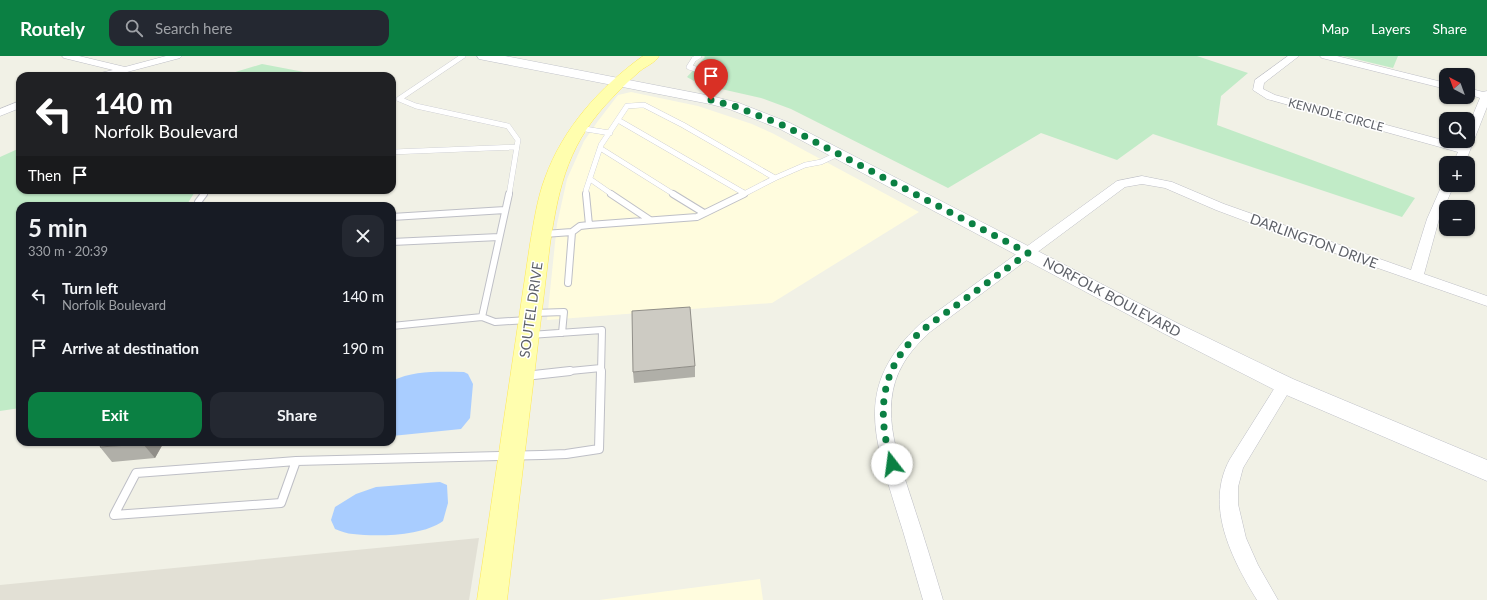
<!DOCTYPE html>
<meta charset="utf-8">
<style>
:root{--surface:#171b24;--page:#242831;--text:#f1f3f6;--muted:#9ea1a6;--accent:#0b8043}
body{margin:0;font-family:Lato,sans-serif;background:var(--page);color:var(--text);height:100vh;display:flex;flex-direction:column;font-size:15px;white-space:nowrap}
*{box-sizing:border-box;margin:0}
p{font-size:13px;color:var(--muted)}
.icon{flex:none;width:22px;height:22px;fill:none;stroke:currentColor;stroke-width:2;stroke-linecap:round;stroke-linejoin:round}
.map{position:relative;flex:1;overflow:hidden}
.drawer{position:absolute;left:16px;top:146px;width:380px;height:244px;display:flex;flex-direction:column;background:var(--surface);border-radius:12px;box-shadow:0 1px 3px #0004}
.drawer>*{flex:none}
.guide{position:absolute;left:16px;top:16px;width:380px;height:122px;border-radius:12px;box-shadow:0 1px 3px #0004;background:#202124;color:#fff;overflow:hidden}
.needle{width:26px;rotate:319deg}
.fabs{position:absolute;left:1439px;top:12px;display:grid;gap:8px}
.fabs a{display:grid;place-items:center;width:36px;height:36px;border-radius:8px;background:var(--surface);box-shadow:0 1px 3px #0004;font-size:20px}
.pin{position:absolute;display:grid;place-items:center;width:34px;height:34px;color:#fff;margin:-41px -17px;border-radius:50% 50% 50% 0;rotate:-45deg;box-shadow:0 0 4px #0007}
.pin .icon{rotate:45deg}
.me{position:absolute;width:44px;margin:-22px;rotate:345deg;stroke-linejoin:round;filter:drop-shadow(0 0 3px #0008)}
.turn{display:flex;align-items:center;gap:14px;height:84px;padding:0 12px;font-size:18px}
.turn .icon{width:52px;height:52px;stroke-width:2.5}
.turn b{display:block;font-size:28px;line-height:34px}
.then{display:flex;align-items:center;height:38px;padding:0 12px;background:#0003;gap:8px;font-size:15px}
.round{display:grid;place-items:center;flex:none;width:42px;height:42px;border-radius:12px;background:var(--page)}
.headline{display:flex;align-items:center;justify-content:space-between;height:68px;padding:0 12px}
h1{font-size:24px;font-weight:700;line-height:30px}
.button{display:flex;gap:8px;margin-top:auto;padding:8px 12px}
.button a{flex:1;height:46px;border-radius:12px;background:var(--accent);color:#fff;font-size:16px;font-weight:700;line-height:46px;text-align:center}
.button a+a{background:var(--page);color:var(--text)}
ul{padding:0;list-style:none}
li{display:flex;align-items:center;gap:12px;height:52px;padding:0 12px}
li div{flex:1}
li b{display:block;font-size:15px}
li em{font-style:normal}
header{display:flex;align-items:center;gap:24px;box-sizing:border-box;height:56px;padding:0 20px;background:var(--accent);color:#fff}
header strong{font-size:19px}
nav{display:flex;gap:22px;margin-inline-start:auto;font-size:14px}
.search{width:280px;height:36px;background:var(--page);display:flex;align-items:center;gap:10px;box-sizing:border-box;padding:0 14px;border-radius:12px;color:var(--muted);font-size:15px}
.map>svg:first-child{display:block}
</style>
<header>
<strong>Routely</strong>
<div class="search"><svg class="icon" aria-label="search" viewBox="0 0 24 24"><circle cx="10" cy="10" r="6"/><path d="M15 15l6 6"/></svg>Search here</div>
<nav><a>Map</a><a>Layers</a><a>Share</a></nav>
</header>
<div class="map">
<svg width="1487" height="544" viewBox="0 0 1487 544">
<rect width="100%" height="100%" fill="#f1f1e6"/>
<path fill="#fffcde" d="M 631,36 L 698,50 L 752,68 L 774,78 L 919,156 L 772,247 L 547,264 L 557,168 L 567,123 L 584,85 L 598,65 L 618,39 Z
M 760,523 L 763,544 L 599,544 Z"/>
<path fill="#e2e0d5" d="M 479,482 L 469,544 L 0,544 L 0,529 Z"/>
<path fill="#c1ebc7" d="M 704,0 L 1197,0 L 1248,17 L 1221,40 L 1217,69 L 1415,142 L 1402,161 L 1153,78 L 1117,104 L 1041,77 L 948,132 L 791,53 L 761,42 L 699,28 L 687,21 L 705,1 Z
M 1343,0 L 1398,0 L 1393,12 Z
M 262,8 L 325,20 L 222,20 Z
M 20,92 L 20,134 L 196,134 L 186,150 L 20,150 L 20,352 L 0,355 L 0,101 Z"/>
<path fill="#a9cdff" d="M 464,316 L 468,318 L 473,328 L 470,362 L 461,373 L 392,380 L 392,325 C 415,314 439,316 464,316 Z
M 440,426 L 447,429 L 448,447 L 443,465 C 423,480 377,481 353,478 C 347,478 341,475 335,473 L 331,464 L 335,451 L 356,438 L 376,431 Z"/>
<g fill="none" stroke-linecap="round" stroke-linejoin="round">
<defs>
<path id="lane-far2" d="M 463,0 L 399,43 L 416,50 L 508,70 L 518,84 L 509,139
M 699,0 L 694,3 L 689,11 L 725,22
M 618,64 L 744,137
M 579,72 L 610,77
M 600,92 L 675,139
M 392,96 L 517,91
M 590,123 L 613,139
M 203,139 L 207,134
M 586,139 L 586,134 L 601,89 L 627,50 L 644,49 L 683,69 L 775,122 L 805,109 L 821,106 L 838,98
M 742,139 L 775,122"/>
<path id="lane-far1" d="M 611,138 L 650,164
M 673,138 L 704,157
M 199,150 L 198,146 L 204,138
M 392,161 L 505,154
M 589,169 L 697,161 L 744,138
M 544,178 L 572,176 L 580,170 L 589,169 L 586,138
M 392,186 L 499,181
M 568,227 L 572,176
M 534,257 L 564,256 L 562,277
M 482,261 L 495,266 L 528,264
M 392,270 L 482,261 L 509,138
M 530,279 L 602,274 L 601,316
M 560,316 L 601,312"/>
<path id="lane" d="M 525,320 L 570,315
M 296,405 L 281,447 L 114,459 L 136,417 Z
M 296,405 L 542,399 L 566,398 L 599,393 L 601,315"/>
<path id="street" d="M 62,0 L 79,0 L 125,11 L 166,0 L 182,0 L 180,2 L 112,20 L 95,20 L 96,18 L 113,14 L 64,2 Z
M 1288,0 L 1299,0 L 1264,27 L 1263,33 L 1275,39 L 1461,89 L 1462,85 L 1468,85 L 1468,71 L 1480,42 L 1468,38 L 1468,32 L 1483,36 L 1487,35 L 1487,51 L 1465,107 L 1453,107 L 1458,96 L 1267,43 L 1253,34 L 1255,24 Z
M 1320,0 L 1337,0 L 1446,27 L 1446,33 L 1322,2 Z
M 20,45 L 20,52 L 0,60 L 0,53 Z
M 1142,120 L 1172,126 L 1224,148 L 1411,214 L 1427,163 L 1442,129 L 1446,126 L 1446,129 L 1454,129 L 1439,163 L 1424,218 L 1487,240 L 1487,250 L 1283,179 L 1216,154 L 1165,132 L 1142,128 L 1125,131 L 930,276 C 920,285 910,296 903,308 C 876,354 901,408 915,454 C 925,484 934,514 943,544 L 923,544 C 914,514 906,483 896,453 C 873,378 855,329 920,268 L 1117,125 Z
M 1285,323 L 1291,325 L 1293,329 L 1243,412 L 1238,431 L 1238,448 L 1246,482 L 1258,509 L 1278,544 L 1257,544 C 1232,503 1204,450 1230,403 L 1279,325 Z"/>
<path id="secondary" d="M 477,0 L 505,0 L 711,40 L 739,47 L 790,67 L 1177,267 L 1293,323 L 1487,404 L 1487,425 L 1277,335 L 1163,277 L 780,73 L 729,53 L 710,48 L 484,4 L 479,3 Z"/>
<path id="primary" d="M 643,0 L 659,0 C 655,7 646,10 640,15 C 631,23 622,31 614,40 C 569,85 559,128 550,188 L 507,544 L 477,544 L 530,188 C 534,166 537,143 545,122 C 563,72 600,31 643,0 Z"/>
</defs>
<use href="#lane-far2" stroke="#bebfc6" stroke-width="5.5"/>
<use href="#lane-far1" stroke="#bebfc6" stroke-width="8"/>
<use href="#lane" stroke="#bebfc6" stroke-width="10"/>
<use href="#street" stroke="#bebfc6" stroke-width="1"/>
<use href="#secondary" stroke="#bfc1c8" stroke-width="1"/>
<use href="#primary" stroke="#ffe852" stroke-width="1"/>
<use href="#lane-far2" stroke="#fff" stroke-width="5"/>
<use href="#lane-far1" stroke="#fff" stroke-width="6"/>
<use href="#lane" stroke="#fff" stroke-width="8"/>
<use href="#street" fill="#fff" fill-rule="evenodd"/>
<use href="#secondary" fill="#fff" fill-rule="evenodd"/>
<use href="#primary" fill="#fffeae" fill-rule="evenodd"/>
</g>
<path fill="#b0afa8" d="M 695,310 L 695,321 L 634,327 L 633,316 Z
M 103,386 L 164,386 L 155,402 L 112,406 L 100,391 Z"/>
<path fill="#908e88" d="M 144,386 L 164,386 L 155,402 L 143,388 Z"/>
<path fill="#cdcbc3" stroke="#908e88" d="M 690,251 L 695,310 L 633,316 L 632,255 Z
M 103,386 L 144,386 L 143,388 L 100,391 Z"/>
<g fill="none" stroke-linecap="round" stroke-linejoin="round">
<path stroke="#0b8043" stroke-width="7" stroke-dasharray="0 12.6" d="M 711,44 L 734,50 L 785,70 L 1028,197 C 1003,215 979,233 954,251 C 938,263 919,274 907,290 C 878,324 879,367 892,408"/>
</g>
<g text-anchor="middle" stroke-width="3" stroke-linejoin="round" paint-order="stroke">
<g font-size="12" fill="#5e6168" stroke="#fff">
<text transform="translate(1336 59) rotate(15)" y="4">KENNDLE CIRCLE</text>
</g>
<g font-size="14" fill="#5e6168" stroke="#fff">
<text transform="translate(1314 185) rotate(20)" y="5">DARLINGTON DRIVE</text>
<text transform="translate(1112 241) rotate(28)" y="5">NORFOLK BOULEVARD</text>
<text transform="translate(531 254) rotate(-82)" y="5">SOUTEL DRIVE</text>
</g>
</g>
</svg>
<div class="fabs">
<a><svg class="needle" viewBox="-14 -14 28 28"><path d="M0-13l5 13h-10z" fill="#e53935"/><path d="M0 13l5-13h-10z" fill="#9ea1a6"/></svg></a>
<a><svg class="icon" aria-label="search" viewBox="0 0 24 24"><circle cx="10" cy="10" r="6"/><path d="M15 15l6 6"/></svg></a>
<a>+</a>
<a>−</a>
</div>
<div class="pin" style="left:711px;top:44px;background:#d93025"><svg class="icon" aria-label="arrive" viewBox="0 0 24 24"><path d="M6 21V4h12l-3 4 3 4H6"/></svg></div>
<svg class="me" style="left:892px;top:408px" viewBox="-20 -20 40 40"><circle r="19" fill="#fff"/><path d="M0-13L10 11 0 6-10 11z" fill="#0b8043"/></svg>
<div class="guide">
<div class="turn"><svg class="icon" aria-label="left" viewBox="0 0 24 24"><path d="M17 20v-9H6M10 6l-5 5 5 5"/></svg><div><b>140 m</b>Norfolk Boulevard</div></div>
<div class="then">Then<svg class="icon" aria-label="arrive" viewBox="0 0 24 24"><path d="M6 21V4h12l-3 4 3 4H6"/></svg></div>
</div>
<section class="drawer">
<div class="headline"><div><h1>5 min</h1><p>330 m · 20:39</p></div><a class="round"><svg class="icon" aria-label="close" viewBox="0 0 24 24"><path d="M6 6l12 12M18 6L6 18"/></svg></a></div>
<ul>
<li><svg class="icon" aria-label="left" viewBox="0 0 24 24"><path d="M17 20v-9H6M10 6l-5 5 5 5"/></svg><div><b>Turn left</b><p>Norfolk Boulevard</p></div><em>140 m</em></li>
<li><svg class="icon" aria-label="arrive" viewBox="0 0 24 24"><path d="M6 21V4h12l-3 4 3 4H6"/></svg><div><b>Arrive at destination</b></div><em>190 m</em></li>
</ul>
<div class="button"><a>Exit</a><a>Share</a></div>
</section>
</div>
